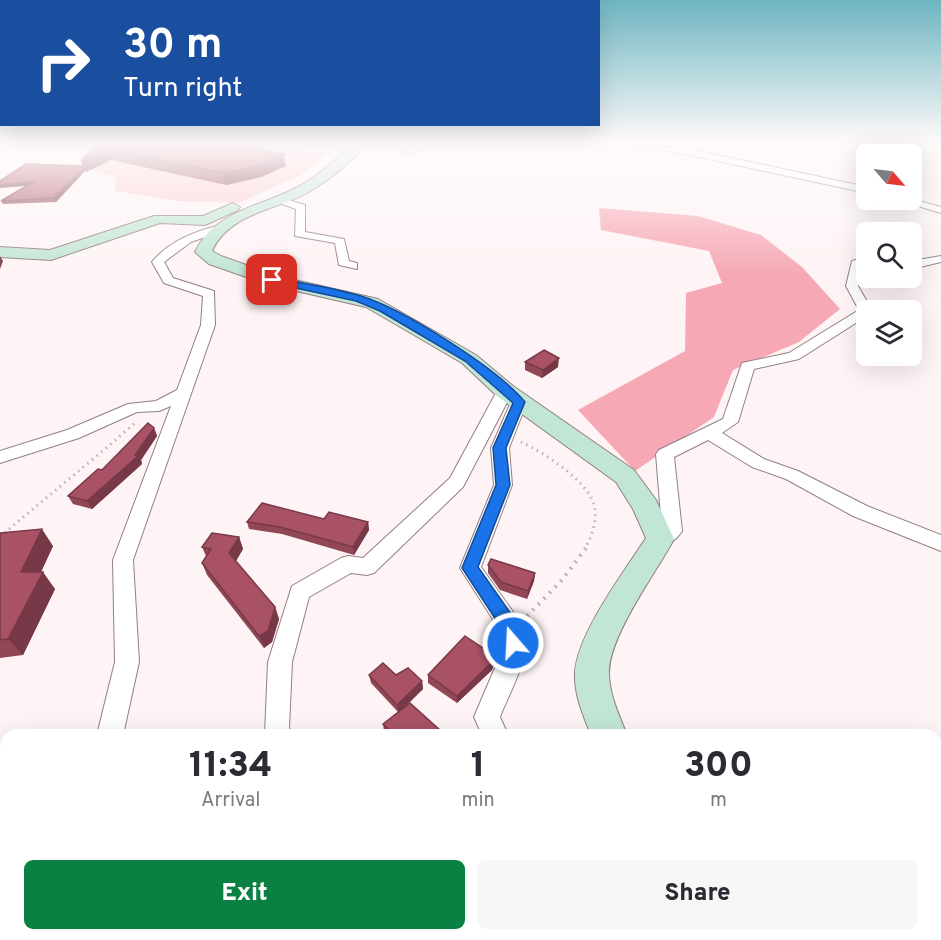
<!DOCTYPE html>
<style>
:root{--surface:#fff;--page:#f7f7f7;--text:#2b2b33;--muted:#7c7c81;--accent:#0b8043}
body{margin:0;font-family:Overpass,sans-serif;background:var(--page);color:var(--text);height:100vh;display:flex;flex-direction:column;font-size:22px;white-space:nowrap}
*{box-sizing:border-box;margin:0}
p{font-size:20px;color:var(--muted)}
.icon{flex:none;width:33px;height:33px;fill:none;stroke:currentColor;stroke-width:2;stroke-linecap:round;stroke-linejoin:round}
.map{position:relative;flex:1;overflow:hidden}
.drawer{position:absolute;left:0px;top:729px;width:942px;height:212px;display:flex;flex-direction:column;background:var(--surface);border-radius:18px 18px 0 0;box-shadow:0 6px 24px #0002}
.drawer>*{flex:none}
.banner{position:absolute;left:0px;top:0px;width:600px;height:126px;box-shadow:0 6px 24px #0002;background:#1a4fa0;color:#fff;overflow:hidden}
.needle{width:39px;rotate:118deg}
.controls{position:absolute;left:856px;top:144px;display:grid;gap:12px}
.controls a{display:grid;place-items:center;width:66px;height:66px;border-radius:9px;background:var(--surface);box-shadow:0 6px 24px #0002;font-size:30px}
.pin{position:absolute;display:grid;place-items:center;width:51px;height:51px;color:#fff;margin:-26px;border-radius:12px;box-shadow:0 3px 9px #0006}
.me{position:absolute;width:66px;margin:-33px;rotate:341deg;stroke-linejoin:round;filter:drop-shadow(0 0 4px #0008)}
.turn{display:flex;align-items:center;gap:21px;height:126px;padding:0 24px;font-size:27px}
.turn .icon{width:78px;height:78px;stroke-width:2.5}
.turn b{display:block;font-size:42px;line-height:51px}
.eta{display:flex;justify-content:space-evenly;align-items:center;height:102px;text-align:center}
.eta b{font-size:36px;font-weight:800;line-height:42px}
.button{display:flex;gap:12px;margin-top:auto;padding:12px 24px}
.button a{flex:1;height:69px;border-radius:9px;background:var(--accent);color:#fff;font-size:24px;font-weight:800;line-height:69px;text-align:center}
.button a+a{background:var(--page);color:var(--text)}
.map>svg:first-child{display:block}
</style>
<div class="map">
<svg width="941" height="940" viewBox="0 0 941 940">
<rect width="100%" height="100%" fill="#fef4f5"/>
<path fill="#f8cdd3" d="M 106,144 L 322,144 L 336,147 L 305,173 L 238,203 L 179,201 L 115,191 L 116,177 L 81,167 L 98,154 Z"/>
<path fill="#f6a8b5" d="M 599,208 L 698,216 L 761,235 L 802,267 L 840,309 L 799,342 L 733,370 L 714,417 L 635,471 L 578,410 L 685,351 L 686,293 L 722,283 L 709,251 L 601,230 Z"/>
<g fill="none" stroke-linecap="round" stroke-linejoin="round">
<defs>
<path id="lane" d="M 306,144 L 315,144 L 355,151 L 353,152 Z"/>
<path id="street" d="M 416,144 L 426,144 L 411,154 L 405,154 L 405,150 Z
M 623,144 L 690,149 L 867,187 L 867,193 L 690,155 Z
M 279,197 L 305,205 L 305,232 L 344,239 L 349,261 L 357,263 L 357,269 L 339,265 L 335,243 L 295,236 L 296,209 L 276,202 L 274,200 Z
M 912,199 L 941,207 L 941,213 L 898,200 Z
M 221,225 L 226,228 L 225,230 L 191,242 L 164,262 L 173,278 L 214,291 L 215,325 L 133,560 L 139,662 L 123,735 L 97,735 L 115,662 L 113,560 L 171,406 L 159,411 L 137,412 L 79,438 L 0,463 L 0,451 L 67,430 L 128,404 L 156,401 L 177,390 L 201,325 L 203,296 L 164,283 L 152,262 C 169,241 195,231 221,225 Z
M 941,256 L 941,262 L 912,269 L 912,261 Z
M 867,257 L 867,265 L 861,266 L 858,286 L 872,310 L 867,310 L 867,316 L 799,359 L 754,369 L 738,422 L 722,433 L 764,459 L 798,471 L 867,506 L 941,535 L 941,551 L 853,516 L 786,479 L 752,467 L 708,440 L 674,457 L 682,531 C 676,541 664,548 653,544 L 650,539 L 662,528 L 656,454 L 659,450 L 723,419 L 742,363 L 789,353 L 859,310 L 846,286 L 852,261 Z
M 505,386 L 513,391 L 463,487 L 374,573 L 367,575 L 351,573 L 309,597 L 292,662 L 289,728 L 292,735 L 265,735 L 268,662 L 292,586 L 341,558 L 348,556 L 363,558 L 450,478 L 497,391 Z
M 519,397 L 527,402 L 509,448 L 512,485 L 481,567 L 521,623 C 535,651 510,690 500,717 L 508,735 L 482,735 L 474,717 L 500,656 L 501,632 L 460,568 L 494,485 L 491,448 L 511,402 Z
M 936,853 L 941,855 L 941,885 L 936,883 Z
M 47,934 L 79,934 L 77,940 L 45,940 Z
M 484,934 L 520,934 L 522,940 L 486,940 Z
M 570,934 L 602,934 L 604,940 L 572,940 Z"/>
<path id="secondary" d="M 353,144 L 366,144 C 351,162 329,180 309,192 C 277,210 229,213 212,251 L 221,256 L 277,276 L 378,299 L 476,355 L 513,386 L 634,470 L 656,500 L 674,539 C 656,573 609,635 609,673 C 609,694 619,715 627,735 L 591,735 C 583,715 574,694 575,673 C 577,634 624,572 646,538 L 633,509 L 616,482 L 497,396 L 462,363 L 366,307 L 266,284 L 209,264 L 195,252 C 216,210 260,207 298,187 C 319,176 336,159 353,144 Z
M 233,203 L 240,207 L 238,210 L 205,225 L 160,223 L 51,260 L 0,257 L 0,247 L 50,250 L 154,216 L 203,216 Z
M 706,934 L 753,934 L 755,940 L 708,940 Z"/>
</defs>
<use href="#lane" stroke="#937e80" stroke-width="2"/>
<use href="#street" stroke="#937e80" stroke-width="2"/>
<use href="#secondary" stroke="#937e80" stroke-width="2"/>
<path stroke="#bdb3b4" stroke-width="1.5" stroke-dasharray="1 2" stroke-linecap="butt" d="M 912,159 L 926,156 L 935,149 L 935,144"/>
<path stroke="#bdb3b4" stroke-width="3" stroke-dasharray="1.5 4.5" stroke-linecap="butt" d="M 521,442 C 543,452 587,480 594,505 C 598,520 592,535 585,549
M 0,537 C 45,498 91,462 136,422"/>
<path stroke="#bdb3b4" stroke-width="4" stroke-dasharray="2 6" stroke-linecap="butt" d="M 527,616 L 562,580 L 586,548"/>
<use href="#lane" fill="#fff" fill-rule="evenodd"/>
<use href="#street" fill="#fff" fill-rule="evenodd"/>
<use href="#secondary" fill="#c2e6d6" fill-rule="evenodd"/>
</g>
<path fill="#924757" d="M 96,144 L 266,145 L 262,146 L 263,149 L 260,150 L 286,166 L 261,177 L 226,185 L 111,160 L 86,172 L 85,171 L 56,202 L 3,204 L 1,201 L 28,185 L 0,188 L 0,181 L 83,166 L 81,161 Z
M 525,362 L 558,367 L 542,378 L 525,370 Z
M 154,428 L 157,436 L 141,460 L 142,464 L 92,509 L 73,504 L 68,496 Z
M 324,519 L 368,522 L 369,530 L 354,555 L 282,534 L 249,529 L 247,522 Z
M 0,533 L 53,546 L 41,572 L 55,589 L 23,655 L 0,658 Z
M 239,537 L 243,549 L 236,561 L 275,607 L 279,619 L 272,642 L 264,648 L 207,575 L 202,563 L 206,556 L 202,547 Z
M 488,565 L 535,573 L 534,581 L 527,599 L 500,590 L 488,573 Z
M 494,664 L 492,670 L 457,703 L 428,683 L 428,675 Z
M 369,675 L 396,675 L 422,681 L 423,689 L 406,706 L 441,735 L 388,735 L 384,731 L 383,724 L 398,712 L 371,683 Z
M 756,934 L 788,934 L 782,936 L 784,940 L 757,940 Z"/>
<path fill="#773947" d="M 252,144 L 265,144 L 266,145 L 262,146 L 263,149 L 260,150 L 247,147 Z
M 107,149 L 111,160 L 86,172 L 85,171 L 56,202 L 54,198 L 84,168 L 81,161 Z
M 284,154 L 286,166 L 261,177 L 226,185 L 223,173 Z
M 35,181 L 36,185 L 0,188 L 0,185 Z
M 0,256 L 3,261 L 0,269 Z
M 559,358 L 558,367 L 542,378 L 543,370 Z
M 154,428 L 157,436 L 141,460 L 142,464 L 92,509 L 87,501 Z
M 368,522 L 369,530 L 354,555 L 353,547 Z
M 42,529 L 53,546 L 33,589 L 21,572 Z
M 239,537 L 243,549 L 234,564 L 229,553 Z
M 43,572 L 55,589 L 23,655 L 8,639 Z
M 535,573 L 534,581 L 527,599 L 528,591 Z
M 275,607 L 279,619 L 272,642 L 264,648 L 259,636 Z
M 495,656 L 494,664 L 492,670 L 457,703 L 457,696 Z
M 422,681 L 423,689 L 398,713 L 397,705 Z"/>
<path fill="#aa5265" stroke="#773947" stroke-width="1.5" d="M 96,144 L 255,144 L 247,147 L 284,154 L 258,166 L 223,173 L 107,149 L 81,161 Z
M 26,164 L 83,166 L 84,168 L 54,198 L 1,201 L 35,181 L 0,185 L 0,181 Z
M 544,350 L 559,358 L 543,370 L 525,362 Z
M 148,423 L 154,428 L 135,455 L 138,456 L 87,501 L 68,496 L 98,469 L 102,470 Z
M 262,503 L 324,519 L 329,512 L 368,522 L 353,547 L 280,527 L 247,522 Z
M 42,529 L 21,572 L 43,572 L 8,639 L 0,640 L 0,533 Z
M 212,533 L 239,537 L 229,553 L 275,607 L 268,631 L 259,636 L 202,563 L 211,549 L 202,547 Z
M 491,559 L 535,573 L 528,591 L 501,582 L 488,565 Z
M 465,636 L 495,656 L 492,662 L 457,696 L 428,675 Z
M 383,663 L 396,675 L 408,668 L 422,681 L 397,705 L 369,675 Z
M 410,703 L 441,731 L 437,735 L 394,735 L 383,724 Z
M 759,934 L 784,934 L 781,935 L 784,940 L 761,940 Z"/>
<linearGradient id="sky" x2="0" y2="1"><stop stop-color="#6db5c1"/><stop offset="0.52" stop-color="#fffafa"/><stop offset="1" stop-color="#fffafa" stop-opacity="0"/></linearGradient>
<rect width="941" height="275" fill="url(#sky)"/>
<path fill="#1a73e8" stroke="#114b97" stroke-width="1.5" d="M 272,277 C 301,283 332,287 361,296 C 403,309 497,368 525,402 L 506,448 L 510,485 L 478,567 L 519,625 L 522,630 L 519,649 L 513,651 L 506,649 L 504,632 L 462,568 L 496,485 L 493,448 L 513,403 L 465,361 L 380,311 L 356,301 L 268,282 L 267,280 Z"/>
</svg>
<div class="controls">
<a><svg class="needle" viewBox="-14 -14 28 28"><path d="M0-13l5 13h-10z" fill="#e53935"/><path d="M0 13l5-13h-10z" fill="#7c7c81"/></svg></a>
<a><svg class="icon" aria-label="search" viewBox="0 0 24 24"><circle cx="10" cy="10" r="6"/><path d="M15 15l6 6"/></svg></a>
<a><svg class="icon" aria-label="layers" viewBox="0 0 24 24"><path d="M12 4l9 5-9 5-9-5zM3 14l9 5 9-5"/></svg></a>
</div>
<div class="pin" style="left:272px;top:280px;background:#d93025"><svg class="icon" aria-label="arrive" viewBox="0 0 24 24"><path d="M6 21V4h12l-3 4 3 4H6"/></svg></div>
<svg class="me" style="left:513px;top:643px" viewBox="-20 -20 40 40"><circle r="17" fill="#1a73e8" stroke="#fff" stroke-width="3"/><path d="M0-11L8 9 0 5-8 9z" fill="#fff"/></svg>
<div class="banner">
<div class="turn"><svg class="icon" aria-label="right" viewBox="0 0 24 24"><path d="M7 20v-9h11M14 6l5 5-5 5"/></svg><div><b>30 m</b>Turn right</div></div>
</div>
<section class="drawer">
<div class="eta">
<div><b>11:34</b><p>Arrival</p></div>
<div><b>1</b><p>min</p></div>
<div><b>300</b><p>m</p></div>
</div>
<div class="button"><a>Exit</a><a>Share</a></div>
</section>
</div>
